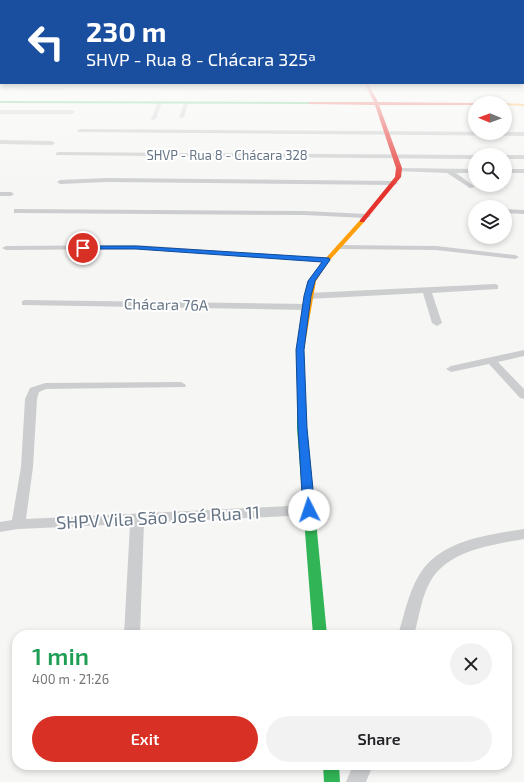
<!DOCTYPE html>
<meta charset="utf-8">
<style>
:root{--surface:#fff;--page:#f2f2f2;--text:#202124;--muted:#757577;--accent:#d93025}
body{margin:0;font-family:"Exo 2",sans-serif;background:var(--page);color:var(--text);height:100vh;display:flex;flex-direction:column;font-size:15px;white-space:nowrap}
*{box-sizing:border-box;margin:0}
p{font-size:13px;color:var(--muted)}
.icon{flex:none;width:22px;height:22px;fill:none;stroke:currentColor;stroke-width:2;stroke-linecap:round;stroke-linejoin:round}
.map{position:relative;flex:1;overflow:hidden}
.drawer{position:absolute;left:12px;top:630px;width:500px;height:140px;display:flex;flex-direction:column;background:var(--surface);border-radius:16px;box-shadow:0 2px 6px #0003}
.drawer>*{flex:none}
.top-card{position:absolute;left:0px;top:0px;width:524px;height:84px;box-shadow:0 2px 6px #0003;background:#1a4fa0;color:#fff;overflow:hidden}
.needle{width:26px;rotate:271deg}
.controls{position:absolute;left:468px;top:96px;display:grid;gap:8px}
.controls a{display:grid;place-items:center;width:44px;height:44px;border-radius:50%;background:var(--surface);box-shadow:0 2px 6px #0003;font-size:20px}
.pin{position:absolute;display:grid;place-items:center;width:34px;height:34px;color:#fff;margin:-17px;border:2px solid #fff;border-radius:50%;box-shadow:0 1px 4px #0007}
.me{position:absolute;width:44px;margin:-22px;rotate:356deg;stroke-linejoin:round;filter:drop-shadow(0 0 3px #0008)}
.turn{display:flex;align-items:center;gap:14px;height:84px;padding:0 20px;font-size:18px}
.turn .icon{width:52px;height:52px;stroke-width:2.5}
.turn b{display:block;font-size:28px;line-height:34px}
.round{display:grid;place-items:center;flex:none;width:42px;height:42px;border-radius:21px;background:var(--page)}
.overview{display:flex;align-items:center;justify-content:space-between;height:68px;padding:0 20px}
h1{font-size:24px;font-weight:600;line-height:30px;color:#1e9e55}
.button{display:flex;gap:8px;margin-top:auto;padding:8px 20px}
.button a{flex:1;height:46px;border-radius:24px;background:var(--accent);color:#fff;font-size:16px;font-weight:600;line-height:46px;text-align:center}
.button a+a{background:var(--page);color:var(--text)}
.map>svg:first-child{display:block}
</style>
<div class="map">
<svg width="524" height="782" viewBox="0 0 524 782">
<rect width="100%" height="100%" fill="#f6f6f5"/>
<g fill="none" stroke-linecap="round" stroke-linejoin="round">
<path fill="#cccdce" fill-rule="evenodd" d="M 67,83 L 72,83 L 63,90 L 0,89 L 0,87 L 62,88 Z
M 120,87 L 524,90 L 524,92 L 118,89 Z
M 160,101 L 162,102 L 156,119 L 151,120 L 158,102 Z
M 186,102 L 188,103 L 184,117 L 179,118 L 184,103 Z
M 0,110 L 72,110 L 75,112 L 72,114 L 0,114 Z
M 79,129 L 524,132 L 524,136 L 77,132 Z
M 0,140 L 52,141 L 55,143 L 52,145 L 0,144 Z
M 58,152 L 475,155 L 475,159 L 56,155 L 56,153 Z
M 505,155 L 524,155 L 524,159 L 505,159 Z
M 399,168 L 475,169 L 475,173 L 456,173 L 475,187 L 470,188 L 447,173 L 397,171 L 397,169 Z
M 505,169 L 524,169 L 524,173 L 505,173 Z
M 107,178 L 395,181 L 398,183 L 395,185 L 107,182 L 60,184 L 57,182 L 60,180 Z
M 0,192 L 11,192 L 14,194 L 11,196 L 0,196 Z
M 14,209 L 304,211 L 367,214 L 371,216 L 367,218 L 304,215 L 17,213 L 14,213 Z
M 505,209 L 524,210 L 524,214 L 505,213 Z
M 136,245 L 327,258 L 331,260 L 327,262 L 136,249 L 6,250 L 2,248 L 6,246 Z
M 337,245 L 436,246 L 515,255 L 519,257 L 515,259 L 436,250 L 340,249 L 336,247 Z
M 495,284 L 498,285 L 498,289 L 432,293 L 442,323 L 437,326 L 432,323 L 423,293 L 308,299 L 304,296 L 308,293 Z
M 25,300 L 307,304 L 312,307 L 307,310 L 22,305 L 22,301 Z
M 524,350 L 524,356 L 498,362 L 524,389 L 524,399 L 520,398 L 489,364 L 451,372 L 446,369 L 451,366 Z
M 181,382 L 186,385 L 185,387 L 46,389 L 39,392 L 37,399 L 33,467 L 26,519 L 309,505 L 314,507 L 316,510 L 314,513 L 309,515 L 144,523 L 140,635 L 124,635 L 130,524 L 18,529 L 0,532 L 0,522 L 12,520 L 21,467 L 25,399 L 30,388 L 45,383 Z
M 524,529 L 524,539 C 491,545 448,550 430,582 C 421,598 419,618 414,635 L 398,635 C 404,615 408,595 418,577 C 438,540 487,535 524,529 Z
M 353,765 L 373,765 L 366,782 L 346,782 Z"/>
<path fill="#30b455" fill-rule="evenodd" d="M 0,101 L 310,102 L 312,103 L 310,104 L 0,103 Z
M 301,381 L 305,384 L 307,428 L 327,635 L 313,635 L 297,428 L 297,384 Z
M 323,765 L 339,765 L 340,782 L 324,782 Z"/>
<path fill="#ff9f0a" fill-rule="evenodd" d="M 504,103 L 505,103 L 524,104 L 524,106 L 505,105 Z
M 360,220 L 365,221 L 329,261 L 316,281 L 304,350 L 305,384 L 301,387 L 298,386 L 297,384 L 296,350 L 308,281 L 325,259 Z"/>
<path fill="#e5322d" fill-rule="evenodd" d="M 364,83 L 368,83 L 378,102 L 476,103 L 475,105 L 379,105 L 402,168 L 401,177 L 364,222 L 360,222 L 360,220 L 395,177 L 396,168 L 375,105 L 310,104 L 308,103 L 310,102 L 374,102 Z"/>
</g>
<linearGradient id="sky" x2="0" y2="1"><stop stop-color="#9dc1e2"/><stop offset="0.43" stop-color="#fbfbfa"/><stop offset="1" stop-color="#fbfbfa" stop-opacity="0"/></linearGradient>
<rect width="524" height="190" fill="url(#sky)"/>
<path fill="#1a73e8" stroke="#114b97" d="M 83,246 L 136,246 L 329,258 L 330,260 L 315,281 L 311,296 L 304,350 L 307,428 L 315,510 L 313,513 L 309,514 L 303,510 L 298,428 L 296,350 L 304,296 L 308,281 L 322,262 L 136,249 L 81,249 L 81,246 Z"/>
<g text-anchor="middle" stroke-width="4" stroke-linejoin="round" paint-order="stroke">
<g font-size="13" fill="#667585" stroke="#fff">
<text x="227" y="160">SHVP - Rua 8 - Chácara 328</text>
</g>
<g font-size="15" fill="#667585" stroke="#fff">
<text transform="translate(166 305) rotate(1)" y="5">Chácara 76A</text>
</g>
<g font-size="18" fill="#667585" stroke="#fff">
<text transform="translate(158 518) rotate(-3)" y="6">SHPV Vila São José Rua 11</text>
</g>
</g>
</svg>
<div class="controls">
<a><svg class="needle" viewBox="-14 -14 28 28"><path d="M0-13l5 13h-10z" fill="#e53935"/><path d="M0 13l5-13h-10z" fill="#757577"/></svg></a>
<a><svg class="icon" aria-label="search" viewBox="0 0 24 24"><circle cx="10" cy="10" r="6"/><path d="M15 15l6 6"/></svg></a>
<a><svg class="icon" aria-label="layers" viewBox="0 0 24 24"><path d="M12 4l9 5-9 5-9-5zM3 14l9 5 9-5"/></svg></a>
</div>
<div class="pin" style="left:83px;top:248px;background:#d93025"><svg class="icon" aria-label="arrive" viewBox="0 0 24 24"><path d="M6 21V4h12l-3 4 3 4H6"/></svg></div>
<svg class="me" style="left:309px;top:510px" viewBox="-20 -20 40 40"><circle r="19" fill="#fff"/><path d="M0-13L10 11 0 6-10 11z" fill="#1a73e8"/></svg>
<div class="top-card">
<div class="turn"><svg class="icon" aria-label="left" viewBox="0 0 24 24"><path d="M17 20v-9H6M10 6l-5 5 5 5"/></svg><div><b>230 m</b>SHVP - Rua 8 - Chácara 325ª</div></div>
</div>
<section class="drawer">
<div class="overview"><div><h1>1 min</h1><p>400 m · 21:26</p></div><a class="round"><svg class="icon" aria-label="close" viewBox="0 0 24 24"><path d="M6 6l12 12M18 6L6 18"/></svg></a></div>
<div class="button"><a>Exit</a><a>Share</a></div>
</section>
</div>
